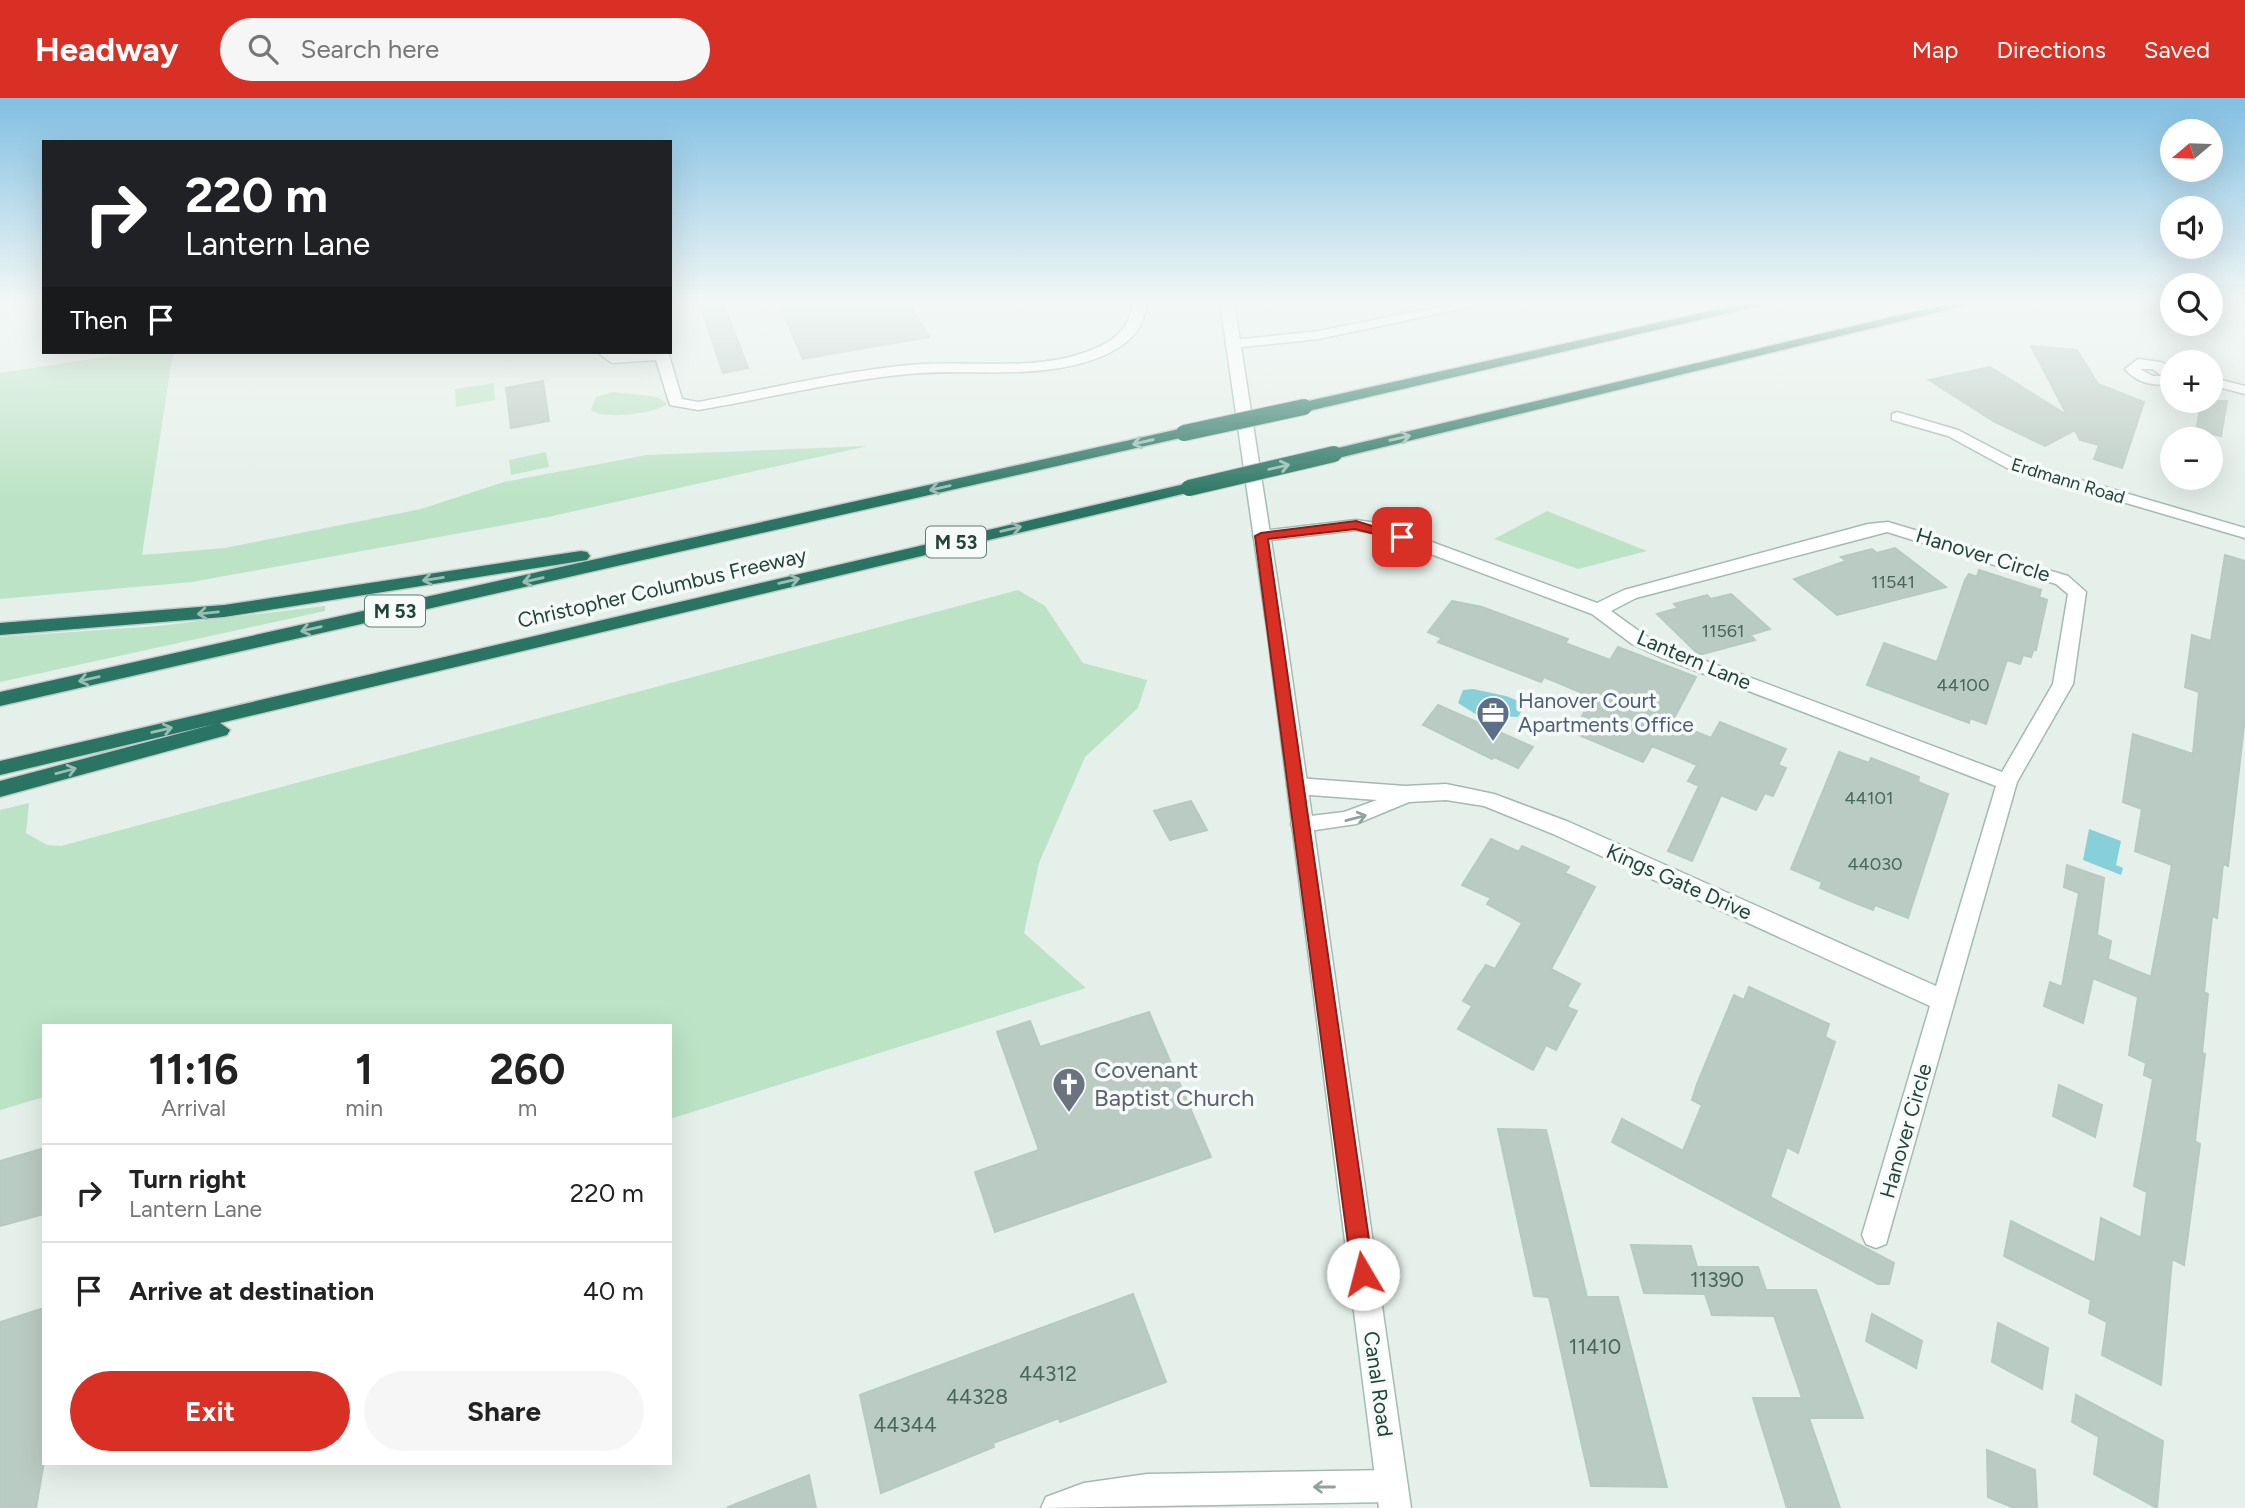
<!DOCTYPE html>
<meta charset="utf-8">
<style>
:root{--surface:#fff;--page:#f6f6f6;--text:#222;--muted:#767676;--line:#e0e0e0;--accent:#d93025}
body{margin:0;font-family:Figtree,sans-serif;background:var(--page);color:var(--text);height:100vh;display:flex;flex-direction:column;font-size:26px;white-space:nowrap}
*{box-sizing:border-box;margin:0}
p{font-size:23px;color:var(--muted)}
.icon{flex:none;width:38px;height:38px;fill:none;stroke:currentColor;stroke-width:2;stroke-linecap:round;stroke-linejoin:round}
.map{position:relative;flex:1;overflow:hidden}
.drawer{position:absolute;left:42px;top:926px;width:630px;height:441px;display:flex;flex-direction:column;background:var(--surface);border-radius:0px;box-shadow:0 7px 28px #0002}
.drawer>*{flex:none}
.guide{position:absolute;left:42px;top:42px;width:630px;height:214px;border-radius:0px;box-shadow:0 7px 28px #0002;background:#202124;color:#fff;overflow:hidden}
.needle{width:46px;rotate:251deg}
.controls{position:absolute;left:2160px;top:21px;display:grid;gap:14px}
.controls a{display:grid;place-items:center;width:63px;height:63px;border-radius:50%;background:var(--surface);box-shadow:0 7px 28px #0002;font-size:35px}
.pin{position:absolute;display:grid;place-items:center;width:60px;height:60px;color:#fff;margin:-30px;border-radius:14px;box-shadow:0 4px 10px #0006}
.me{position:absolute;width:77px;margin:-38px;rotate:352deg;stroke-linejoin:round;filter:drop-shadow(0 0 5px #0008)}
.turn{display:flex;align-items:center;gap:24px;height:147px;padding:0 28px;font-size:32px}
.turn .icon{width:91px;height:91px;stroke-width:2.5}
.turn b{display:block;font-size:49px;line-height:60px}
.then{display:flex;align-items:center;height:66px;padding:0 28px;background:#0003;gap:14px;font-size:26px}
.eta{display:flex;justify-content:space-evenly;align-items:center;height:119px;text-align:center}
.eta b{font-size:42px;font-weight:700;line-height:49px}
.button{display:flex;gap:14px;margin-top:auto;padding:14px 28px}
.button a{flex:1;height:80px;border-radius:42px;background:var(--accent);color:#fff;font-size:28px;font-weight:700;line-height:80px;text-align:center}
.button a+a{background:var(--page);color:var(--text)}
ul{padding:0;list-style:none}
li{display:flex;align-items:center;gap:21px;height:98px;padding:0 28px;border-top:2px solid var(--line)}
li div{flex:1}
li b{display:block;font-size:26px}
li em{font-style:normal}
header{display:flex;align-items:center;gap:42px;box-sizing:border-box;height:98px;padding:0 35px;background:var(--accent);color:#fff}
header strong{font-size:33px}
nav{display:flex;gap:38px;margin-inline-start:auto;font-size:24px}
.search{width:490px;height:63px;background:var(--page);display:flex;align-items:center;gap:18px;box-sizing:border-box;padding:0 24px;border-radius:38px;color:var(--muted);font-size:26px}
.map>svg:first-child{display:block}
</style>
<header>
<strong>Headway</strong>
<div class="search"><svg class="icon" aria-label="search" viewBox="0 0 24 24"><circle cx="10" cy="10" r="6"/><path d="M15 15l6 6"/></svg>Search here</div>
<nav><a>Map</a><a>Directions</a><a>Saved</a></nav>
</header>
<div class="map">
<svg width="2245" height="1410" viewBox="0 0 2245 1410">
<rect width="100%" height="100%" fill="#e5f0ea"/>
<path fill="#bce3c5" d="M 137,254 L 173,254 L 142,457 L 225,450 L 421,411 L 504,384 L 647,357 L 868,348 L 548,419 L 192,484 L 0,501 L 0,275 Z
M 494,285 L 495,302 L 456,309 L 455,291 Z
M 614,294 L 658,299 L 667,306 C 654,316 603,322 591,312 L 596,299 Z
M 546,354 L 549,369 L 511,377 L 509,362 Z
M 1547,413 L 1647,453 L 1578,471 L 1494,441 Z
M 1018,492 L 1045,508 L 1083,565 L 1147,582 L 1138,610 L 1085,659 L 1039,765 L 1024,835 L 1086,890 L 670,1021 L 670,928 L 44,928 L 44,999 L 0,1012 L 0,712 L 29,705 L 26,735 L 47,747 L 61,748 Z
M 325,508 L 325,513 L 0,584 L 0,539 L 158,528 Z"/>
<path fill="#87d0da" d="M 1473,591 L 1506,598 L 1526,606 L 1518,619 L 1477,617 L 1458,605 L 1463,592 Z
M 2089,731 L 2121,743 L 2116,767 L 2123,770 L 2121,777 L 2083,762 Z"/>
<path fill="#bacbc3" stroke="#b6cac1" stroke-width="2" d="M 699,204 L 723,204 L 748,270 L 723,275 Z
M 778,204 L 909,204 L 929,239 L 803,261 Z
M 2031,248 L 2077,252 L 2098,286 L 2144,304 L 2122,370 L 2094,361 L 2099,347 L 2080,342 L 2075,332 L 2045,348 L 1993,323 L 1929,282 L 1990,269 L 2067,317 Z
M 543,283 L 549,323 L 511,330 L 506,290 Z
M 2202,303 L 2227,303 L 2221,338 L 2196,332 Z
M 1895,450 L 1946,489 L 1837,517 L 1794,481 L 1846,463 L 1841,459 L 1872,451 L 1877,455 Z
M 2225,457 L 2245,463 L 2245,619 L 2228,768 L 2223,766 L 2217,820 L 2212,818 L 2204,894 L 2208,896 L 2202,955 L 2205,956 L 2195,1043 L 2200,1046 L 2184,1167 L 2172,1161 L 2161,1287 L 2102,1257 L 2107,1224 L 2089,1215 L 2091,1202 L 2004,1158 L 2011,1123 L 2095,1165 L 2101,1120 L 2141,1140 L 2147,1094 L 2134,1088 L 2153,981 L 2144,977 L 2146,965 L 2129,957 L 2138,899 L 2093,880 L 2083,925 L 2044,908 L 2050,884 L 2062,889 L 2079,795 L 2064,789 L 2067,767 L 2104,780 L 2097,837 L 2111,843 L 2108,861 L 2151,879 L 2172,767 L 2135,753 L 2142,711 L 2123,704 L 2133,636 L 2193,656 L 2199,594 L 2185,589 L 2192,537 L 2211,543 Z
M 1979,472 L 2041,492 L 2039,499 L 2047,502 L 2036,552 L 2034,551 L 2031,559 L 2023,557 L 2020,566 L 2007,562 L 1986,626 L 1970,620 L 1969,625 L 1867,587 L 1884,545 L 1937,564 L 1965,482 L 1969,476 L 1977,479 Z
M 1731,496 L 1770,531 L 1750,537 L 1755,542 L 1699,557 L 1657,516 L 1678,510 L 1674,506 L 1707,497 L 1711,501 Z
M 1452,503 L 1482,509 L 1568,541 L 1565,545 L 1610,562 L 1618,549 L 1696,579 L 1672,624 L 1711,640 L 1720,624 L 1786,651 L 1778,667 L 1786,670 L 1773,698 L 1765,695 L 1756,712 L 1721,697 L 1692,763 L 1668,753 L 1699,688 L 1688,683 L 1697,667 L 1652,648 L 1643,664 L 1579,637 L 1589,621 L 1582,618 L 1592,599 L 1544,579 L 1541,584 L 1438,544 L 1442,540 L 1428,534 Z
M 1438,607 L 1533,649 L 1518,670 L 1494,659 L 1492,661 L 1423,627 Z
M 1839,654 L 1869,665 L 1871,660 L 1919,679 L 1918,684 L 1948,696 L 1908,820 L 1875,807 L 1873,812 L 1853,804 L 1820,790 L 1822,784 L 1791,771 Z
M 1191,703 L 1207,732 L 1170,742 L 1154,713 Z
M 1491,741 L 1519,754 L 1522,748 L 1569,769 L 1565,775 L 1595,789 L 1551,871 L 1580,886 L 1567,909 L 1577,913 L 1556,952 L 1546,947 L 1533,972 L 1458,931 L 1472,908 L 1463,903 L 1477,880 L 1486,867 L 1495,871 L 1522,825 L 1487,806 L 1491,800 L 1462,787 Z
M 1749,889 L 1829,926 L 1825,939 L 1835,944 L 1798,1055 L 1787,1049 L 1770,1099 L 1894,1165 L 1889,1186 L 1878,1186 L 1612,1044 L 1622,1021 L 1683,1053 L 1702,1007 L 1692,1002 L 1697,986 L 1734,897 L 1744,902 Z
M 1149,914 L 1211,1059 L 995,1134 L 975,1074 L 1039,1052 L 997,934 L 1030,923 L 1040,949 Z
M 2059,987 L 2102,1007 L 2095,1039 L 2053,1018 Z
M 1498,1031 L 1546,1032 L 1587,1199 L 1618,1199 L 1667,1389 L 1591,1388 L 1549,1199 L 1534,1198 Z
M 44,1050 L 44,1116 L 0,1128 L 0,1063 Z
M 1631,1147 L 1691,1148 L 1697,1169 L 1758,1169 L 1766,1192 L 1816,1192 L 1863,1320 L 1809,1320 L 1840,1410 L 1787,1410 L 1753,1300 L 1802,1300 L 1774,1218 L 1712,1217 L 1705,1196 L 1644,1195 Z
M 1133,1196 L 1166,1284 L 1060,1324 L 1059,1320 L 1025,1333 L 993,1345 L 994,1349 L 881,1395 L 860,1297 Z
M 44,1210 L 44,1364 L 36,1410 L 0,1410 L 0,1224 Z
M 1872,1216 L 1922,1243 L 1916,1270 L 1866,1243 Z
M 1998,1225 L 2048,1250 L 2042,1291 L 1992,1264 Z
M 2076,1297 L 2163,1343 L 2157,1410 L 2094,1376 L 2099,1339 L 2072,1324 Z
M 1987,1352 L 2035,1372 L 2037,1410 L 2014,1410 L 1988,1399 Z
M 809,1377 L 816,1410 L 729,1410 L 728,1409 Z"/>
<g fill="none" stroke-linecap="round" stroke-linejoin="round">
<defs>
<path id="street" d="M 1133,204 L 1147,204 C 1144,231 1131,244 1107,256 C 1047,284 972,270 908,276 C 837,283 768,300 698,312 L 670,307 L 656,262 L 612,265 L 597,254 L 615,256 L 668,254 L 682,301 L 698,304 C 768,291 838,274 909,267 C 964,262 1027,273 1080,256 C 1108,247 1130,235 1133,204 Z
M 1464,204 L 1493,204 L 1319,241 L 1233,250 L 1226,246 L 1233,242 L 1319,233 Z
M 2138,261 L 2161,264 L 2172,270 L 2172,285 C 2154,289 2137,285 2125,271 ZM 2140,271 L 2152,271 L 2163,278 L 2153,278 Z
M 2210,279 L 2245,288 L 2245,296 L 2210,287 Z
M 1897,314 L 1958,332 L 2019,364 L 2245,430 L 2245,440 L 2007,370 L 1948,338 L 1892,322 L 1892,316 Z
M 1356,422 L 1383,426 L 1597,505 L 1624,492 L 1868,426 L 1888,424 L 2068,478 L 2086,494 L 2073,586 L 2017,684 L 1886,1146 L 1876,1150 L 1866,1146 L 1862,1137 L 1930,908 L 1553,736 L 1484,708 L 1446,702 L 1409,704 L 1356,726 L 1302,734 L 1294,732 L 1291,726 L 1294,720 L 1344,714 L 1377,702 L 1297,696 L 1290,693 L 1287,688 L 1290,683 L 1297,680 L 1405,688 L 1446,686 L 1494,696 L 1569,724 L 1936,888 L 1996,688 L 1660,559 L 1632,546 L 1592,516 L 1374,435 L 1356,432 L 1261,443 L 1253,438 L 1261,433 ZM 1887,434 L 2056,486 L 2068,496 L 2053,586 L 2002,674 L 1674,551 L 1646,538 L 1611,513 L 1636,500 Z
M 1392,1372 L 1403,1377 L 1408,1388 L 1403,1399 L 1392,1404 L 1041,1410 L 1046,1399 L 1084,1385 L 1147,1376 Z"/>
<path id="secondary" d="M 1220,204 L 1234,204 L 1286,538 L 1411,1410 L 1379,1410 L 1268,538 Z"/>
<path id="highway" d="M 1750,204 L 1776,204 L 1304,314 L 1296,309 L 1304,304 Z
M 1955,204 L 1980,204 L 1334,361 L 1326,356 L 1334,351 Z
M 1184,330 L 1189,332 L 1189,338 L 0,608 L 0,594 Z
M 1189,385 L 1195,387 L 1195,393 L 220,625 L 230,632 L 227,637 L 0,699 L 0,683 L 215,626 L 0,677 L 0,663 Z
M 581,453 L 587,454 L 590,458 L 587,462 L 224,519 L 0,537 L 0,525 L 224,507 Z"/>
</defs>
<use href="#street" stroke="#a6b9b1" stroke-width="3"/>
<use href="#secondary" stroke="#a2bdb2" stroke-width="3"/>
<use href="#highway" stroke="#c1cbc8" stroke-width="3"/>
<use href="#street" fill="#fff" fill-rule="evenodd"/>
<use href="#secondary" fill="#fff" fill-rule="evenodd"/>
<use href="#highway" fill="#297462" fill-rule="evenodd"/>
<defs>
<path id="highway-bridge" d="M 1184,335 L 1304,309
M 1189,390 L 1334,356"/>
</defs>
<use href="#highway-bridge" stroke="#c1cbc8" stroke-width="18" stroke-linecap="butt"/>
<use href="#highway-bridge" stroke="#297462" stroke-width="16"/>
</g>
<defs><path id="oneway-shaft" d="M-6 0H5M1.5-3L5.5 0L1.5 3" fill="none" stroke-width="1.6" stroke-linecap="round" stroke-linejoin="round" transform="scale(1.75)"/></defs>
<g stroke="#9abeb5">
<use href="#oneway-shaft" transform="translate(1400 340) rotate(-13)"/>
<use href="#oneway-shaft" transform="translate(1143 344) rotate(167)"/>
<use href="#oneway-shaft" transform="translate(1279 369) rotate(-13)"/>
<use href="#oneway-shaft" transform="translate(940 390) rotate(167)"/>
<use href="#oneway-shaft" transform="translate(1011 431) rotate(-13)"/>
<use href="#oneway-shaft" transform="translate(433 481) rotate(171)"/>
<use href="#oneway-shaft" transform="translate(533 482) rotate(167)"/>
<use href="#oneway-shaft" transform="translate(789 483) rotate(-13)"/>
<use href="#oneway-shaft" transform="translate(208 515) rotate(174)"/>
<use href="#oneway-shaft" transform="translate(311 531) rotate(167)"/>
<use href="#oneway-shaft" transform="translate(89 581) rotate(167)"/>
<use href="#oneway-shaft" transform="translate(162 632) rotate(-13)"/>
<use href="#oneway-shaft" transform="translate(66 673) rotate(-15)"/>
</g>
<g stroke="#90a29c">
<use href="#oneway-shaft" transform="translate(1356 720) rotate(-15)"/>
<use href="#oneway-shaft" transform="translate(1324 1389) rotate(180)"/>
</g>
<linearGradient id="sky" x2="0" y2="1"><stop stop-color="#81bfe2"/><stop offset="0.51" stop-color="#f3f8f6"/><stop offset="1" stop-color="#f3f8f6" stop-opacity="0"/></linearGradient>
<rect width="2245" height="402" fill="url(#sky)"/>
<path fill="#d93025" stroke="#8d1f18" stroke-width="2" d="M 1356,423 L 1408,439 L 1402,443 L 1355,431 L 1268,441 L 1374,1176 L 1370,1184 L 1363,1187 L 1355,1184 L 1352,1176 L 1255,438 L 1261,435 Z"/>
<defs>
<symbol id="office-pin" viewBox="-11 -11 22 30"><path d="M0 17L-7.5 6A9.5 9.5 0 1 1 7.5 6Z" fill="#5c6f8a" stroke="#f6fbf9"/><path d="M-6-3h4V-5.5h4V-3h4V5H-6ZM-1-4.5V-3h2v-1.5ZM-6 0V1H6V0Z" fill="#fff"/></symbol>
<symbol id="church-pin" viewBox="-11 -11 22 30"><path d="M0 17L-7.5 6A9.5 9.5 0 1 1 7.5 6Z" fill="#6b7280" stroke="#f6fbf9"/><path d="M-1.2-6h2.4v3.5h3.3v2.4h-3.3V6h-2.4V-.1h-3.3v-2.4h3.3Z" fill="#fff"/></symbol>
</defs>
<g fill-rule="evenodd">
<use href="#office-pin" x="1474" y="596" width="38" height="52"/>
<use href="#church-pin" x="1050" y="967" width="38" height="52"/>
</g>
<g text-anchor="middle" stroke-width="7" stroke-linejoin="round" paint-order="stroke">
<g font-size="18" fill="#214439" stroke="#f6fbf9">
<text transform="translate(2068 383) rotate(17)" y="6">Erdmann Road</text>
</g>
<g font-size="18" fill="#47665c">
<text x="1893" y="490">11541</text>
<text x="1723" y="539">11561</text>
<text x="1963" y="593">44100</text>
<text x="1869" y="706">44101</text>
<text x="1875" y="772">44030</text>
</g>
<g fill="#f6fbf9" stroke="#617b73" stroke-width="2">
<rect x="926" y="428.5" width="60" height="31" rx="5"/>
<rect x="365" y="497.5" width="60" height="31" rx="5"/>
</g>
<g font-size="19" font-weight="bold" fill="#214439">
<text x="956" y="451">M 53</text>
<text x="395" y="520">M 53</text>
</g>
<g font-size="21" fill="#214439" stroke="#f6fbf9">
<text transform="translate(1983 457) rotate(17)" y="7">Hanover Circle</text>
<text transform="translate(662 490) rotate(-13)" y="7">Christopher Columbus Freeway</text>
<text transform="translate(1694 562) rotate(23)" y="7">Lantern Lane</text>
<text transform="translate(1679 784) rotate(24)" y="7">Kings Gate Drive</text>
<text transform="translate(1906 1033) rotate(-74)" y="7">Hanover Circle</text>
<text transform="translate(1378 1286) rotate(82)" y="7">Canal Road</text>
</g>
<g font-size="21" fill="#4e5e75" stroke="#f6fbf9" text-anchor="start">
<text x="1518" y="610">Hanover Court<tspan x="1518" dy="24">Apartments Office</tspan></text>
</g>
<g font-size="21" fill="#47665c">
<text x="1717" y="1189">11390</text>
<text x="1595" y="1256">11410</text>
<text x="1048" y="1283">44312</text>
<text x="977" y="1306">44328</text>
<text x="905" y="1334">44344</text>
</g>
<g font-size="24" fill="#5b616d" stroke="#f6fbf9" text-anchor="start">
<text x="1094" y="980">Covenant<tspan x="1094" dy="28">Baptist Church</tspan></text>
</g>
</g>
</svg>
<div class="controls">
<a><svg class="needle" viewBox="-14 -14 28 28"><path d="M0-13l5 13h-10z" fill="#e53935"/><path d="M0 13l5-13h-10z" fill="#767676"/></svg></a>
<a><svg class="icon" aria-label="sound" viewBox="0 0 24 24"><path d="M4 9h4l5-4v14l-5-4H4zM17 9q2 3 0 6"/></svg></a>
<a><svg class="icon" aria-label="search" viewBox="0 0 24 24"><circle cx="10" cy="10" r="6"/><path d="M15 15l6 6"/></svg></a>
<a>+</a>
<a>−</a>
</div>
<div class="pin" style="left:1402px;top:439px;background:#d93025"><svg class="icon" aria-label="arrive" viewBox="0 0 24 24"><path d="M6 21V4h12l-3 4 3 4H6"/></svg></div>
<svg class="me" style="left:1363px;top:1176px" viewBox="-20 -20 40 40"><circle r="19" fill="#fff"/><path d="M0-13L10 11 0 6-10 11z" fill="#d93025"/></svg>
<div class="guide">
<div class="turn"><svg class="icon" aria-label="right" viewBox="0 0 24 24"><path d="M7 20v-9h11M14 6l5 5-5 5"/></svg><div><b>220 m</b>Lantern Lane</div></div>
<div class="then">Then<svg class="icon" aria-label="arrive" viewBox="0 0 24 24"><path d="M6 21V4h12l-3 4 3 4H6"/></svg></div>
</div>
<section class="drawer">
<div class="eta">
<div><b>11:16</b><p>Arrival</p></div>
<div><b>1</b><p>min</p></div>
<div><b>260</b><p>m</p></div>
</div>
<ul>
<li><svg class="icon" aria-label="right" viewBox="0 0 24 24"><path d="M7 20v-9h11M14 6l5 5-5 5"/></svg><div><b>Turn right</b><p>Lantern Lane</p></div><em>220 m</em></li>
<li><svg class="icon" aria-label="arrive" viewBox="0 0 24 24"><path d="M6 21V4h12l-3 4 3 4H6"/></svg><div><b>Arrive at destination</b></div><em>40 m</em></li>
</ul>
<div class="button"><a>Exit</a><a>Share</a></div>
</section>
</div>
